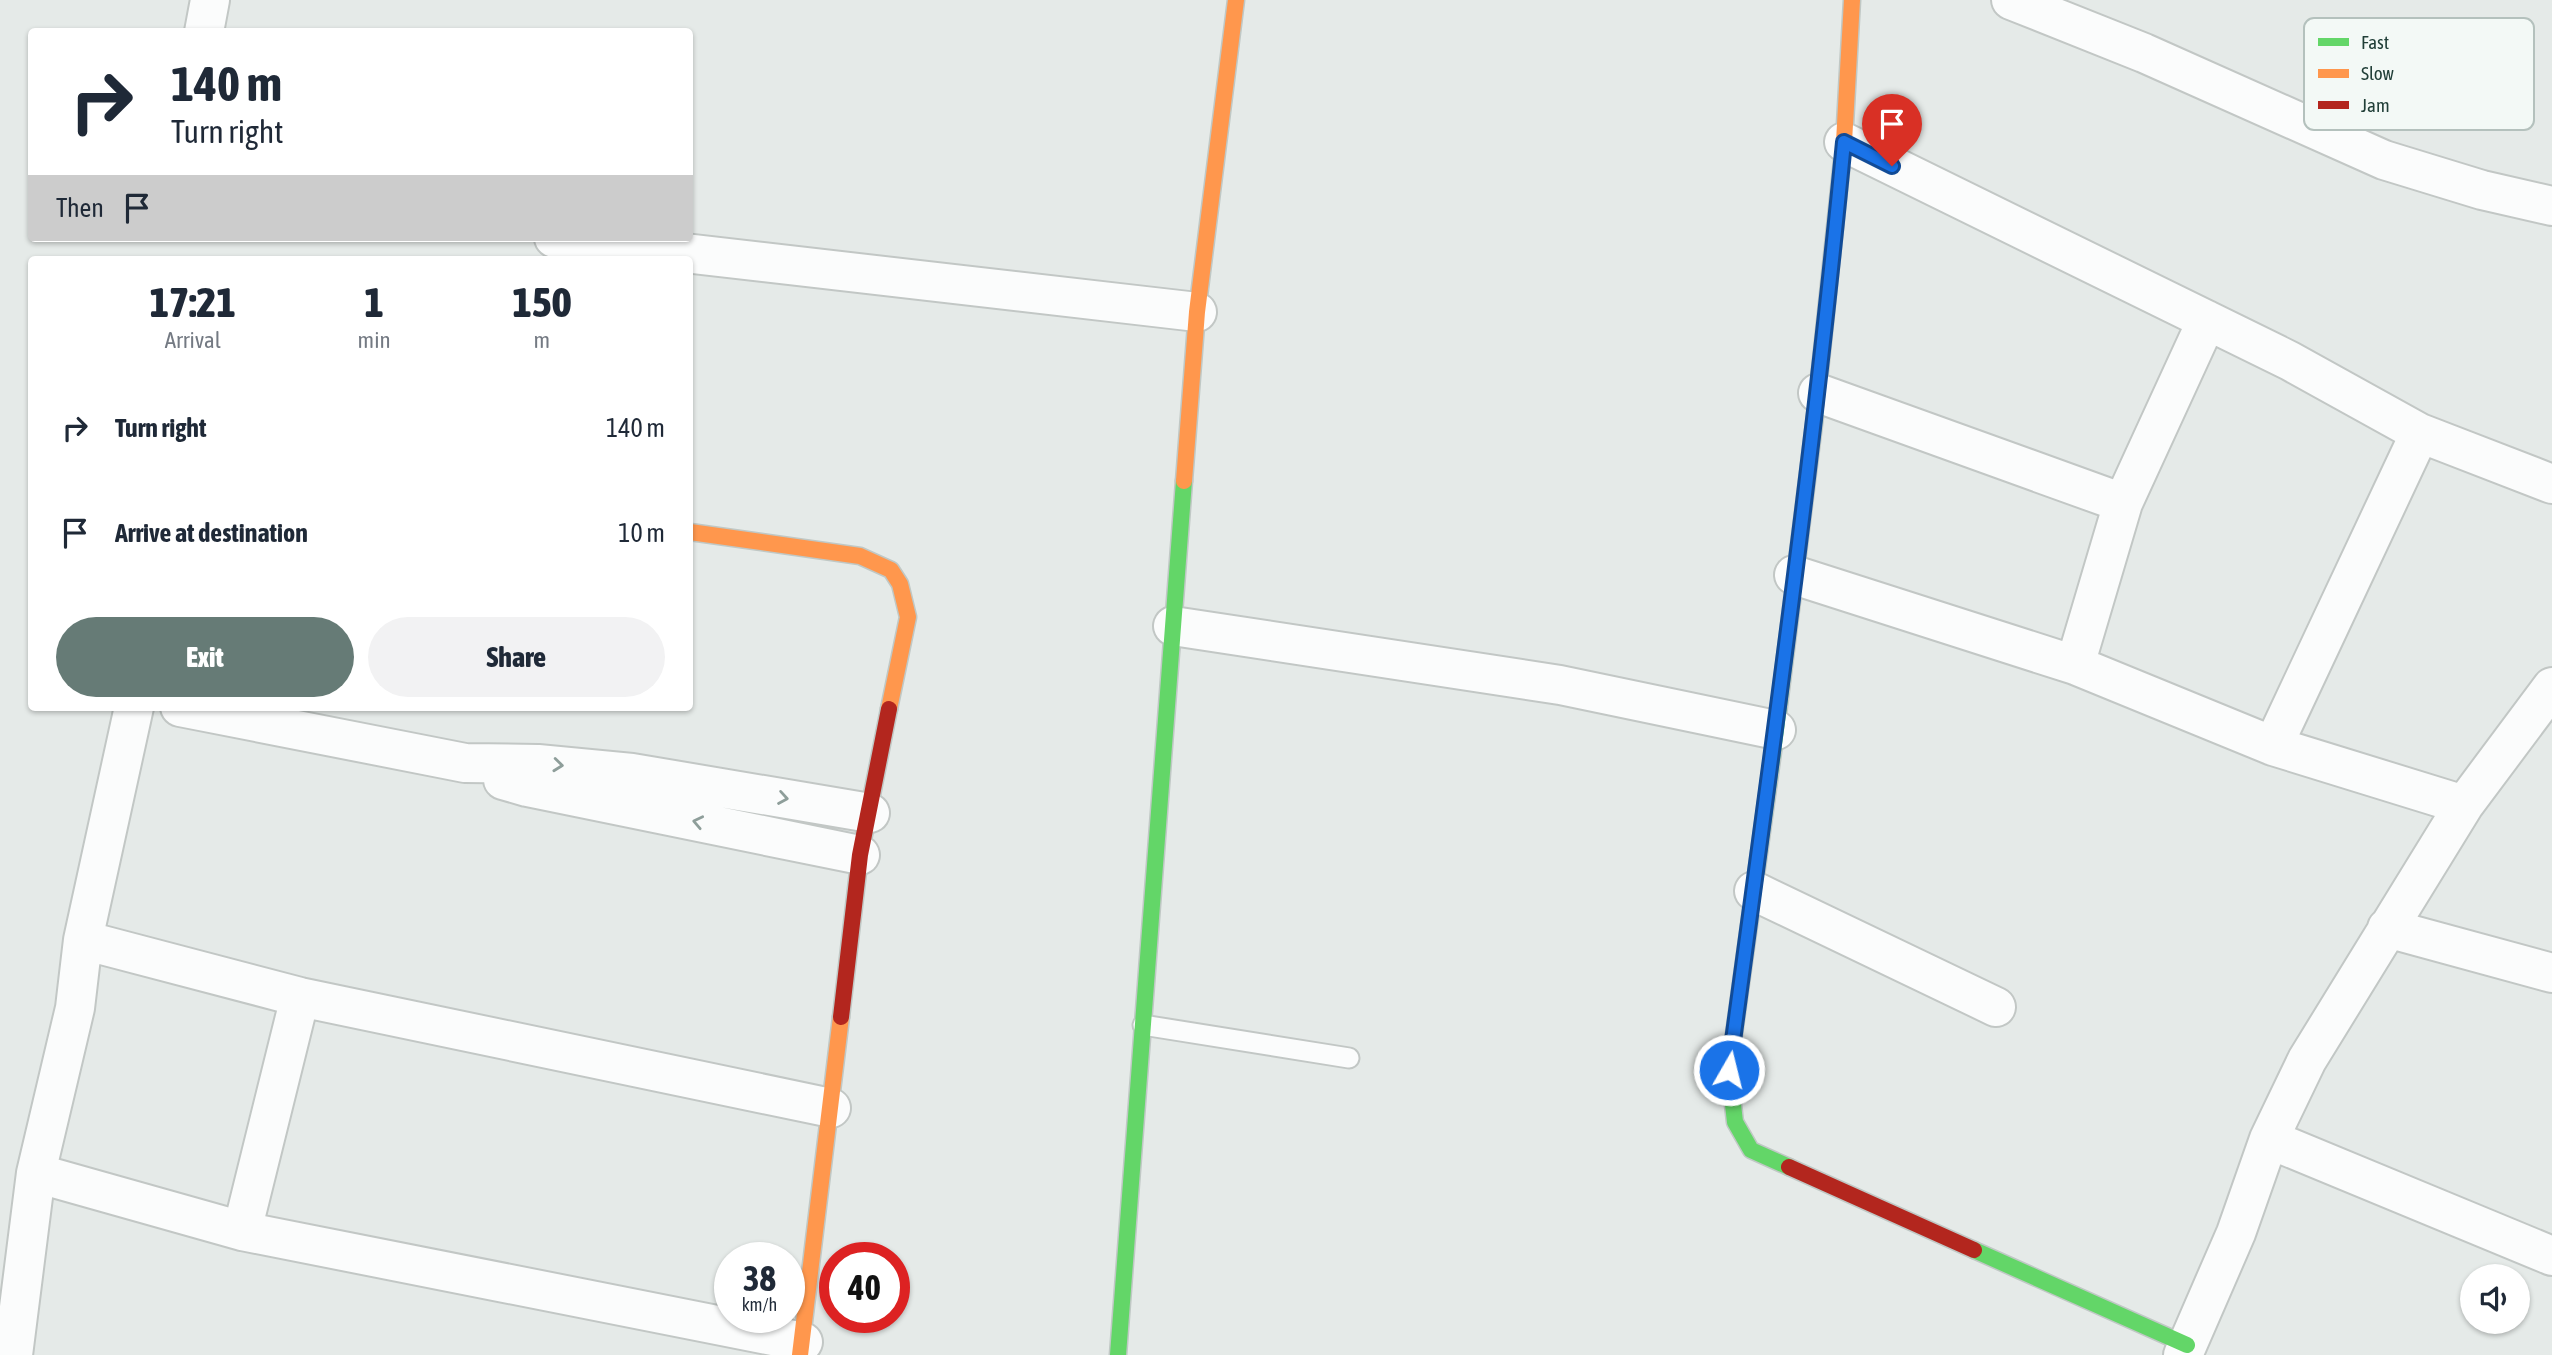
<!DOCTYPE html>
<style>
:root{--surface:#fff;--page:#f2f2f3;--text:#1f2937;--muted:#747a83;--accent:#667b76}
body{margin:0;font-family:"Asap Condensed",sans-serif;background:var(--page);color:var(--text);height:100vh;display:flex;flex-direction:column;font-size:26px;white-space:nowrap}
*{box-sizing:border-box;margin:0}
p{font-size:23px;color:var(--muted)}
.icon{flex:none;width:38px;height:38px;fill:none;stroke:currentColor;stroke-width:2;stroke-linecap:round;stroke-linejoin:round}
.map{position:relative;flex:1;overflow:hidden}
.sheet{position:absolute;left:28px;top:256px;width:665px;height:455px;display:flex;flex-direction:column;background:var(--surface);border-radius:7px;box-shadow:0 2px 5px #0004}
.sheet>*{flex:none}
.top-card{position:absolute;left:28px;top:28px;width:665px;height:214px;border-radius:7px;box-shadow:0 2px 5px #0004;background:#fff;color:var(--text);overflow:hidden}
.tools{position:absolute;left:2460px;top:1264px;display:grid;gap:14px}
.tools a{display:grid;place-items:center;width:70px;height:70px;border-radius:50%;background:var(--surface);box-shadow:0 2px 5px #0004;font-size:35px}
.speed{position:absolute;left:714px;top:1242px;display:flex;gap:14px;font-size:35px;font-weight:700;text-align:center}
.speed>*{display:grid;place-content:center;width:91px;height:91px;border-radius:50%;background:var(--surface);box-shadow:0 2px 5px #0004;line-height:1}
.speed small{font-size:18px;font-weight:400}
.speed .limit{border:10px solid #d22;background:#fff;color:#111}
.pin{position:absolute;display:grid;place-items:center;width:60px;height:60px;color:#fff;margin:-72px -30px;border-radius:50% 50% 50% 0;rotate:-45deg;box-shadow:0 0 7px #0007}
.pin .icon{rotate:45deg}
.me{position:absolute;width:77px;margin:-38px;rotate:8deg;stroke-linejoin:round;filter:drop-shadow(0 0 5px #0008)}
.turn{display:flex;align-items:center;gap:24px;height:147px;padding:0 28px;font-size:32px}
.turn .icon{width:91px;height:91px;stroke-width:2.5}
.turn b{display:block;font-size:49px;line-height:60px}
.then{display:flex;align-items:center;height:66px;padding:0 28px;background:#0003;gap:14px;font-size:26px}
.eta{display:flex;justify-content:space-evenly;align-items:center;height:119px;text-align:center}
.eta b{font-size:42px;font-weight:800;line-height:49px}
.button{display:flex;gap:14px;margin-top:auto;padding:14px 28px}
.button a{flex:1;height:80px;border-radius:42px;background:var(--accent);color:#fff;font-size:28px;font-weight:800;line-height:80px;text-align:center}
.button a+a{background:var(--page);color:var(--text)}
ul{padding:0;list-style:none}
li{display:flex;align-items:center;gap:21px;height:105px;padding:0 28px}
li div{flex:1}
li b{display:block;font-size:26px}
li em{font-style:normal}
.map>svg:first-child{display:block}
</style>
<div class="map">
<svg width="2552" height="1355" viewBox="0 0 2552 1355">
<rect width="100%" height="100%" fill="#e5eae8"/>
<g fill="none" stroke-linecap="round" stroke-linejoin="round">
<defs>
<path id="lane" d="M 1143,1025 L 1349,1058"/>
<path id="street" d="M 2011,0 L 2144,53 L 2384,160 L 2482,190 L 2552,206
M 204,32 L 210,0
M 1844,142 L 2290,361 L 2420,433 L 2552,484
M 554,238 L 1197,312
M 1818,393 L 2123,503
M 1794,575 L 2075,665 L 2273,746 L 2464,805
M 1173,626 L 1560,685 L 1776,730
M 2075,665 L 2123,503 L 2207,320
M 180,707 L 465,763 L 538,764 L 632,773 L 870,813
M 2273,746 L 2420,433
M 503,780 L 527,787 L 860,855
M 1754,891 L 1996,1007
M 2387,928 L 2552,973
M 83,940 L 300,997 L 831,1108
M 2269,1139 L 2552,1256
M 36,1173 L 242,1231 L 803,1342
M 242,1231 L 300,997
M 13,1355 L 36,1173 L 75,1008 L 83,940 L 134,707
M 2183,1355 L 2236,1233 L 2269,1139 L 2307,1060 L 2464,805 L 2552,687"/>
<path id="fast" d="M 1789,1167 L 1751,1150 L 1735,1122 L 1729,1070 L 1776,730 L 1816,408
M 1974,1250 L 2187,1345
M 1118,1355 L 1184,481"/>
<path id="slow" d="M 1816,408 L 1844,142 L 1852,0
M 1184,481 L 1197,312 L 1236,0
M 690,532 L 860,556 L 891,570 L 900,584 L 908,617 L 889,709
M 800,1355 L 841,1017"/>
<path id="jam" d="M 841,1017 L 860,855 L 889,709
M 1789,1167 L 1974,1250"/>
</defs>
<use href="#lane" stroke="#c2c7c5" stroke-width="23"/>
<use href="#street" stroke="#c2c7c5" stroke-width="42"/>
<use href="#fast" stroke="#c0c8c5" stroke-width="19"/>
<use href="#slow" stroke="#c0c8c5" stroke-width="19"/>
<use href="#jam" stroke="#c0c8c5" stroke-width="19"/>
<use href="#lane" stroke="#fbfcfc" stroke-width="19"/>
<use href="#street" stroke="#fbfcfc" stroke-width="38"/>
<use href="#fast" stroke="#63d668" stroke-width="16"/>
<use href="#slow" stroke="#ff974d" stroke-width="16"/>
<use href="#jam" stroke="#b3261e" stroke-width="16"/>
</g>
<defs><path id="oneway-chevron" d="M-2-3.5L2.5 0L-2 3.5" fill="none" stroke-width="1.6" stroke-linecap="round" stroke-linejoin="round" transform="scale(1.75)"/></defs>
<g stroke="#8e9e9a">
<use href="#oneway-chevron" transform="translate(558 765) rotate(6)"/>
<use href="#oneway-chevron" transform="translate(783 798) rotate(10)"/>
<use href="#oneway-chevron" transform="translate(698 822) rotate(-168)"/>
</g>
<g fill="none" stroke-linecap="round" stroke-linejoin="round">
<defs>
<path id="route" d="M 1729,1070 C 1771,761 1814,452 1844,142 L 1892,166"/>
</defs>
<use href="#route" stroke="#114b97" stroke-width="18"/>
<use href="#route" stroke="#1a73e8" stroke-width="12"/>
</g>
<rect x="2304" y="18" width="230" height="112" rx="10" fill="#f3f9f6" stroke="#b4c1bd" stroke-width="2"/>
<rect x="2318" y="38" width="31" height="8" fill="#63d668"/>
<rect x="2318" y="69" width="31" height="9" fill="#ff974d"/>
<rect x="2318" y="101" width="31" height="8" fill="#b3261e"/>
<g font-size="19" fill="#213f38">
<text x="2361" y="49">Fast</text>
<text x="2361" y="80">Slow</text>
<text x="2361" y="112">Jam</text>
</g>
</svg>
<div class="tools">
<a><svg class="icon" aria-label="sound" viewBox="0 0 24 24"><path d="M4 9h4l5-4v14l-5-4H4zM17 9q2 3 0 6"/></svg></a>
</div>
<div class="speed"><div>38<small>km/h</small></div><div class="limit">40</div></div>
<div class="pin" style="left:1892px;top:166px;background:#d93025"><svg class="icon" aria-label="arrive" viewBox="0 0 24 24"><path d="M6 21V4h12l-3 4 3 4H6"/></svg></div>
<svg class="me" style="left:1729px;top:1070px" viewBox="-20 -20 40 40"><circle r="17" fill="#1a73e8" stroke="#fff" stroke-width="3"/><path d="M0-11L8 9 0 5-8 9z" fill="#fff"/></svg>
<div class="top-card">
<div class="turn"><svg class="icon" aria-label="right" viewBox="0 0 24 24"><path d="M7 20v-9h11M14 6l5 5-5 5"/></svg><div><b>140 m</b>Turn right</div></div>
<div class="then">Then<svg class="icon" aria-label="arrive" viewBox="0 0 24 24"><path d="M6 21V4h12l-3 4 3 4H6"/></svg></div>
</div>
<section class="sheet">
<div class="eta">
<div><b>17:21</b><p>Arrival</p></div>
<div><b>1</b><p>min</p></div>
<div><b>150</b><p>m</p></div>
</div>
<ul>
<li><svg class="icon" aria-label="right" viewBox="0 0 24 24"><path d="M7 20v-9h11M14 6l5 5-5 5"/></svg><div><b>Turn right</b></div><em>140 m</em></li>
<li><svg class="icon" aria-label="arrive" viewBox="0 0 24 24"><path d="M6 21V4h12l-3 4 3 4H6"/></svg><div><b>Arrive at destination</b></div><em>10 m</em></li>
</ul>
<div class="button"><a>Exit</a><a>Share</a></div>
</section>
</div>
